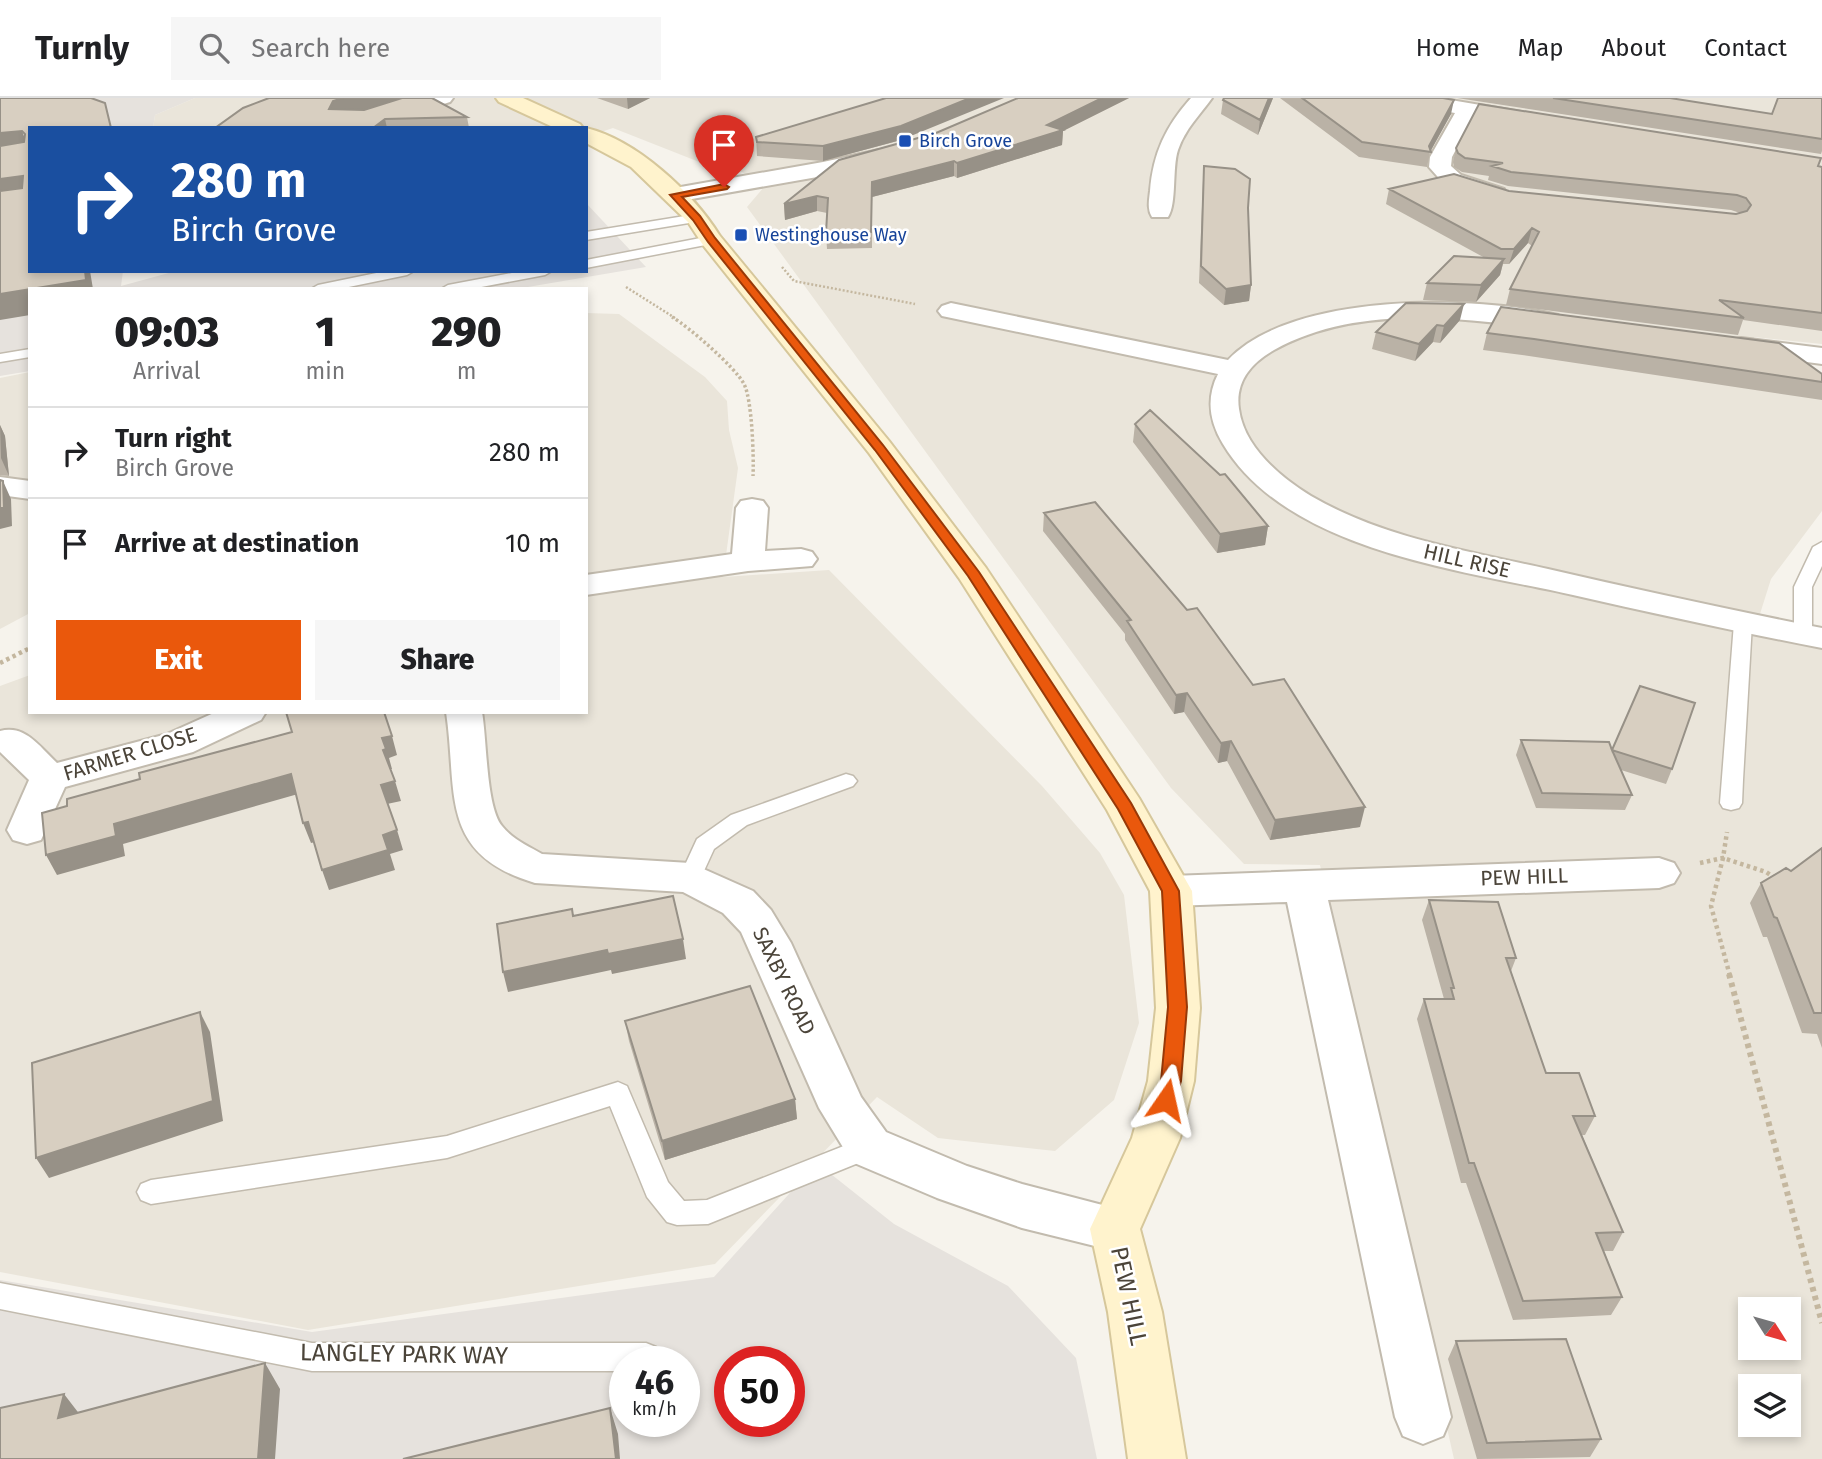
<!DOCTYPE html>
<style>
:root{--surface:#fff;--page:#f6f6f6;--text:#202124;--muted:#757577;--line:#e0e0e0;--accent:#ea580c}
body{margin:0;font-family:"Fira Sans",sans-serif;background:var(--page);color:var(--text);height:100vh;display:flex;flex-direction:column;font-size:26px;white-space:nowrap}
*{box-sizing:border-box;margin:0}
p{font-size:23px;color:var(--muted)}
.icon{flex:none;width:38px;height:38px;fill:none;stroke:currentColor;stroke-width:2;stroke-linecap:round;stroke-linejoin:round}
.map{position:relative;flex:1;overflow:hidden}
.side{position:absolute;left:28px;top:189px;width:560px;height:427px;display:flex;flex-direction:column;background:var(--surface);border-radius:0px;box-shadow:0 4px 10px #0003}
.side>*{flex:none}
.hud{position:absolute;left:28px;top:28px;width:560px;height:147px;border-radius:0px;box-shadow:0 4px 10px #0003;background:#1a4fa0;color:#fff;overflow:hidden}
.needle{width:46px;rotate:127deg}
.fabs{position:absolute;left:1738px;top:1199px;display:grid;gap:14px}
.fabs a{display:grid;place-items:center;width:63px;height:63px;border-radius:0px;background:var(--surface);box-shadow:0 4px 10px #0003;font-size:35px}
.speed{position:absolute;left:609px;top:1248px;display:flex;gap:14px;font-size:35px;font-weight:700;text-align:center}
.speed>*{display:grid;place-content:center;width:91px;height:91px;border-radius:50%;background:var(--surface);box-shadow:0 4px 10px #0003;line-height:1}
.speed small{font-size:18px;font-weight:400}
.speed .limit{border:10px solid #d22;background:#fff;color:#111}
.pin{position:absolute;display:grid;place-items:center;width:60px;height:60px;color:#fff;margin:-72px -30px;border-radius:50% 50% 50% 0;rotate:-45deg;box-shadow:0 0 7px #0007}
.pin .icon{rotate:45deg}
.me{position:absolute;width:77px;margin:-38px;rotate:11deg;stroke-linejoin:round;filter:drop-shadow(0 0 5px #0008)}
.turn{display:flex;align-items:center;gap:24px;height:147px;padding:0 28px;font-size:32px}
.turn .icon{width:91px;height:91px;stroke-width:2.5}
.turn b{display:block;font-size:49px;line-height:60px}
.eta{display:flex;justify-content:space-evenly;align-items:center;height:119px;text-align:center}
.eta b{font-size:42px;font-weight:800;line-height:49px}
.cta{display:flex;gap:14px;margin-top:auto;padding:14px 28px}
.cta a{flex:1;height:80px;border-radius:0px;background:var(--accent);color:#fff;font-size:28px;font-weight:800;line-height:80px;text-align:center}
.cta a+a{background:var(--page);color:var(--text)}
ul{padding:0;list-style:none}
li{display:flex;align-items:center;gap:21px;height:91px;padding:0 28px;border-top:2px solid var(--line)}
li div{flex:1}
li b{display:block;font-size:26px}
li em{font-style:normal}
header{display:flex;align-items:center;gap:42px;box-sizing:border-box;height:98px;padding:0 35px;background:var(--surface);border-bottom:2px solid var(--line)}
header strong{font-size:33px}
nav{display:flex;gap:38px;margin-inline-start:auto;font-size:24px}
.search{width:490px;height:63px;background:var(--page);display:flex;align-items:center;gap:18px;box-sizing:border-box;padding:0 24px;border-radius:0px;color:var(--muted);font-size:26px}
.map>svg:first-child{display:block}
</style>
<header>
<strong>Turnly</strong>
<div class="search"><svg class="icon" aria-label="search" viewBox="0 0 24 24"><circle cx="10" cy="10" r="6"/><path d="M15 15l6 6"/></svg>Search here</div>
<nav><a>Home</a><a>Map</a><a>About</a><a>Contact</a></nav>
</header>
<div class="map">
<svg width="1822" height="1361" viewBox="0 0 1822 1361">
<rect width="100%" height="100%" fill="#f6f3ec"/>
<path fill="#eae5da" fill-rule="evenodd" d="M 195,0 L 1822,0 L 1822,246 L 1754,239 L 1756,260 L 1822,287 L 1822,413 L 1771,481 L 1753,538 L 1822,549 L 1822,1361 L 1454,1361 L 1320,767 L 1244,766 L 1171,690 L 747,109 L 764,89 L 742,74 L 712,69 L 613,30 L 586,39 L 586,30 L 153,30 L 155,17 ZM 1750,1211 L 1788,1211 L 1788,1250 L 1750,1250 ZM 1750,1288 L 1788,1288 L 1788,1326 L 1750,1326 Z
M 586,215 L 619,216 L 705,279 L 727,303 L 729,332 L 738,370 L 723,479 L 829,472 L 1042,688 L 1100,755 L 1124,797 L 1139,925 L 1114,1002 L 1055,1053 L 938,1040 L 877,999 L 715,1166 L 308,1232 L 0,1174 L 0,588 L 30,577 L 30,614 L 586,614 Z
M 30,274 L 30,515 L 0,531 L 0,280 Z"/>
<path fill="#e6e2dd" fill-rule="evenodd" d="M 0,0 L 195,0 L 155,17 L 153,30 L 30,30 L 30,173 L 123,173 L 121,188 L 176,173 L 586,173 L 586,105 L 646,169 L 516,191 L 30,191 L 30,273 L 0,278 Z
M 817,1065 L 894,1126 L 1008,1188 L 1076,1260 L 1097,1361 L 0,1361 L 0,1182 L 312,1234 L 714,1179 ZM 625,1264 L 684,1264 L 684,1323 L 625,1323 ZM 730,1264 L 789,1264 L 789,1323 L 730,1323 Z"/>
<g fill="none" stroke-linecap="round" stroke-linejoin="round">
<defs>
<path id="lane" d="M 697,116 L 701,117 L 701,123 L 586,142 L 586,134 Z
M 711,138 L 717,142 L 716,145 L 586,170 L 586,162 Z
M 386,173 L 414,173 L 407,177 L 339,191 L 311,191 L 318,187 Z
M 522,173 L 552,173 L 545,177 L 471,191 L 441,191 L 448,187 Z
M 30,251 L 30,259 L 0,264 L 0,256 Z
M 1822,444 L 1822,468 L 1812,489 L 1812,536 L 1803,542 L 1794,536 L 1794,489 L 1813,449 Z
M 1743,519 L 1752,525 L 1743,682 L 1742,705 L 1739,710 L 1731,712 L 1723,710 L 1720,705 L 1734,525 Z
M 846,676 L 853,678 L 857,683 L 853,688 L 747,727 L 714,751 L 698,786 L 690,788 L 682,786 L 679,780 L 697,741 L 731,717 Z
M 618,984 L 627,988 L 668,1084 L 684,1103 L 707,1102 L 869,1038 L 878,1041 L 882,1049 L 878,1057 L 708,1126 L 677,1127 L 667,1124 L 647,1099 L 610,1008 L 447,1060 L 151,1106 L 141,1102 L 137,1094 L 141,1086 L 151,1082 L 447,1038 Z
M 0,1185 L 312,1245 L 646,1245 L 656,1249 L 661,1259 L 659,1264 L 625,1264 L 625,1273 L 312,1273 L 0,1211 Z"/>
<path id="street" d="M 422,0 L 453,0 L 450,4 L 368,30 L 336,30 L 339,26 Z
M 1191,0 L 1212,0 C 1200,17 1185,31 1178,52 C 1172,70 1177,106 1168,119 L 1152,119 C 1147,111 1149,102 1150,93 C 1153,55 1166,28 1191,0 Z
M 1392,0 L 1439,0 L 1533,16 L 1536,20 L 1533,24 L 1526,26 L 1474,18 L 1452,59 L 1451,68 L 1461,77 L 1504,91 L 1507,96 L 1504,101 L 1496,103 L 1445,87 L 1429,69 L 1430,59 L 1455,15 L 1402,6 L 1395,4 Z
M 879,52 L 887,53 L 890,58 L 887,63 L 823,78 L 675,104 L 667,102 L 664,97 L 667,92 L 675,90 L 823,64 Z
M 951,205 L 1228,262 C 1292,194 1474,197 1558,217 L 1562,223 L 1558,229 L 1549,231 C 1459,220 1357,206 1274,252 C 1251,265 1235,284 1239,311 C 1244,349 1280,379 1311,398 C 1383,440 1468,453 1548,471 C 1639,492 1730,512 1822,530 L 1822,550 C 1739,534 1656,516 1573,497 C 1462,472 1287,453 1223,346 C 1209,323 1206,300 1218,276 L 942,218 L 938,213 L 942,208 Z
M 1741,240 L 1822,250 L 1822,266 L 1732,254 L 1728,248 L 1732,242 Z
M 0,379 L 30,383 L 30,401 L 0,397 Z
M 752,401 L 763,403 L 768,410 L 765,453 L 801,451 L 812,454 L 817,461 L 812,468 L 748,473 L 586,497 L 586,477 L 732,456 L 736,410 L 741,403 Z
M 216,614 L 266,614 L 261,622 L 193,654 L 65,689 L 41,742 L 27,746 L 13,742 L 7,732 L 29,682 L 0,654 L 0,633 C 25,626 40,649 57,665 L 167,636 Z
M 446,614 L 482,614 C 487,642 486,709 502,728 C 512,741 528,748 542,756 L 690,765 L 753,793 L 771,812 L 791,845 L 861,999 L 886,1034 L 967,1068 L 1022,1086 L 1133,1115 L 1140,1131 L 1133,1147 L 1115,1153 L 1022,1130 L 937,1100 L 852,1064 L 819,1010 L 741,834 L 723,815 L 683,794 L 535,785 C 437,756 458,693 446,614 Z
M 1659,760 L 1674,765 L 1680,775 L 1674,785 L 1659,790 L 1328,802 L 1451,1319 L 1443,1338 L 1423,1346 L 1403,1338 L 1395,1319 L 1287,804 L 1171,808 L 1156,804 L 1150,793 L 1156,782 L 1171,778 Z"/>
<path id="secondary" d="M 496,0 L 523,0 L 580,26 L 583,30 L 555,30 L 499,4 Z
M 586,30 C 637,42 693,95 720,138 L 889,343 L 986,470 L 1139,700 L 1192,793 L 1200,910 L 1194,983 L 1180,1040 L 1140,1131 L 1162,1214 L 1186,1361 L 1128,1361 L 1108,1214 L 1090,1131 L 1132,1040 L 1148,983 L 1156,910 L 1150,793 L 1107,712 L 959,480 L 869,355 L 703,147 L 688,124 L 631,69 L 586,45 Z"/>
</defs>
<use href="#lane" stroke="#c2bbae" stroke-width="3"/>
<use href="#street" stroke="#c2bbae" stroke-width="4"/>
<use href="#secondary" stroke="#d6c79b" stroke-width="4"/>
<path stroke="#c4b79f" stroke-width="2.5" stroke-dasharray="2 2" stroke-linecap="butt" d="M 782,169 L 794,183 L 915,206
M 626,189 L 675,220"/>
<path stroke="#c4b79f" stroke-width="3.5" stroke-dasharray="2.5 2.5" stroke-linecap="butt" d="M 672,219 C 688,228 736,270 744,286 C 752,301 754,359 753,378"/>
<path stroke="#c4b79f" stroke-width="4.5" stroke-dasharray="3.5 3.5" stroke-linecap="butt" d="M 0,565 L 30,550
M 1700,765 L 1723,760 L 1727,734
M 1730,878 L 1711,808 L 1723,760 L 1766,774 L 1775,780"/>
<path stroke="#c4b79f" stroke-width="6" stroke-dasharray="4.5 4.5" stroke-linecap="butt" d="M 1729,876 L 1822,1225"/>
<use href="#lane" fill="#fff" fill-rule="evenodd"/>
<use href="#street" fill="#fff" fill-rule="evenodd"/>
<use href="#secondary" fill="#fff3cd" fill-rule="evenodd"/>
</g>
<path fill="#bab2a6" d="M 597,0 L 650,0 L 628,11 Z
M 1018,0 L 1129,0 L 1063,33 L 1062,47 L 957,80 L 954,78 L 872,99 L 872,150 L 827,151 L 826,135 L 827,115 L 817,113 L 785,122 L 784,106 L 936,35 Z
M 1273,0 L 1258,37 L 1221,16 L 1223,2 Z
M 1280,0 L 1443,0 L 1451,16 L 1430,54 L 1427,69 L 1359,59 Z
M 1457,0 L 1670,0 L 1772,16 L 1822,0 L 1822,53 L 1821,56 Z
M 243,10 L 467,19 L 469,30 L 215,30 Z
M 756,39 L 901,42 L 823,63 L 757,58 Z
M 1456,50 L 1822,69 L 1822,233 L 1743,222 L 1738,237 L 1506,207 L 1510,191 L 1532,148 L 1528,145 L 1509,166 L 1503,166 L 1500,177 L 1476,204 L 1423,202 L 1427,185 L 1485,160 L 1386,106 L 1389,91 L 1509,93 L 1736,116 L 1740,115 L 1731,112 L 1508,88 L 1488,82 L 1489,78 L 1462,74 L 1454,69 L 1453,64 Z
M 1204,68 L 1248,110 L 1251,187 L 1249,203 L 1224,207 L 1199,185 L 1203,83 Z
M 1460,222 L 1440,245 L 1433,244 L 1415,263 L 1372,251 L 1376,234 Z
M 1487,235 L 1822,276 L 1822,302 L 1529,258 L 1483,252 Z
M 1135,326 L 1220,377 L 1268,428 L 1265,447 L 1217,455 L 1133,344 Z
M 0,327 L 5,338 L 9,378 L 0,377 Z
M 1044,415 L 1187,512 L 1253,587 L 1360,729 L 1270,742 L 1227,663 L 1218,665 L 1184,614 L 1174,616 L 1125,542 L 1125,536 L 1043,433 Z
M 1521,642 L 1612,652 L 1672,671 L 1666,686 L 1621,672 L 1632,697 L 1625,712 L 1536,710 L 1516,657 Z
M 1822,750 L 1822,950 L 1817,936 L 1802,935 L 1767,839 L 1763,839 L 1750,805 L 1761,785 L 1791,773 Z
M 1429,802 L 1516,860 L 1511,873 L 1546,975 L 1595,1018 L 1585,1037 L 1582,1037 L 1623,1134 L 1613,1153 L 1604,1153 L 1622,1199 L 1611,1217 L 1513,1222 L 1466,1085 L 1461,1085 L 1417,921 L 1424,901 L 1444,901 L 1422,822 Z
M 625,923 L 795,1001 L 797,1021 L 665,1062 L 629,943 Z
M 1456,1243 L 1601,1341 L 1590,1359 L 1477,1361 L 1448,1261 Z"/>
<path fill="#979187" d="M 343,0 L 403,0 L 338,24 L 329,11 L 333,3 Z
M 627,0 L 650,0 L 628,11 Z
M 970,0 L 1004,0 L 901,42 L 823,63 L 823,48 Z
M 1102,0 L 1129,0 L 1063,33 L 1062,47 L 957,80 L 957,65 L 1047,27 Z
M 1269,0 L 1273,0 L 1258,37 L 1260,22 Z
M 1454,2 L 1451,16 L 1430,54 L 1429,48 Z
M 385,21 L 387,30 L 373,30 Z
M 22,33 L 30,54 L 0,57 L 0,35 Z
M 954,63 L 954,78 L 872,99 L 872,150 L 872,84 Z
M 23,78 L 30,95 L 0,104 L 0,81 Z
M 817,98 L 817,113 L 785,122 L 784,106 Z
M 1532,130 L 1528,145 L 1509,166 L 1514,151 Z
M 1504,161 L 1500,177 L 1476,204 L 1481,187 Z
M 85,173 L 90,173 L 93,191 L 33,191 Z
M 1251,187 L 1249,203 L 1224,207 L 1226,191 Z
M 30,191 L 30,217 L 0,222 L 0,196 Z
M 1464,206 L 1460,222 L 1440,245 L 1444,228 Z
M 1437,227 L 1433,244 L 1415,263 L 1419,246 Z
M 0,327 L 5,338 L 9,378 L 1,360 Z
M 3,383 L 11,401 L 12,428 L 0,431 L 0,410 Z
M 1268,428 L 1265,447 L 1217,455 L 1220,436 Z
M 1187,595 L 1184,614 L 1174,616 L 1176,597 Z
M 392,638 L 397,657 L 389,660 L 392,671 L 389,671 L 383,652 L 382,640 Z
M 1231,643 L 1227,663 L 1218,665 L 1221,645 Z
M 291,676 L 298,696 L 123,746 L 125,758 L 57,777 L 46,757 L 114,726 Z
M 395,683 L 401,703 L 387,706 L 381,687 Z
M 1365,709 L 1360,729 L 1270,742 L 1275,722 Z
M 308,724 L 315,744 L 311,745 L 303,725 Z
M 397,732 L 403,752 L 390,756 L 395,772 L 329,792 L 322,772 L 383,737 Z
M 683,841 L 686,861 L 612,876 L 611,872 L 508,894 L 503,874 L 607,852 Z
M 200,914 L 210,934 L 223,1023 L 49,1080 L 36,1060 Z
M 795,1001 L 797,1021 L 665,1062 L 662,1043 Z
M 265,1265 L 280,1291 L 275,1361 L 258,1361 Z
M 64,1296 L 84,1322 L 58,1320 Z
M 610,1310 L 618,1336 L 620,1361 L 616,1361 Z"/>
<path fill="#d8cfc1" stroke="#979187" stroke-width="2" d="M 0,0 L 91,0 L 105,5 L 111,30 L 30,30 L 30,173 L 85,173 L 86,182 L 0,196 L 0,93 L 22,90 L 23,78 L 0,81 L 0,48 L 24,44 L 25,36 L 22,33 L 0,35 Z
M 269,0 L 343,0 L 333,3 L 329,11 L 364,12 L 402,0 L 432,0 L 467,19 L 385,21 L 373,30 L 215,30 L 243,10 Z
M 886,0 L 970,0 L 901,28 L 823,48 L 757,44 L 756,39 Z
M 1018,0 L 1102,0 L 1047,27 L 1063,32 L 957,65 L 954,63 L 872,84 L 871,134 L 826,135 L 828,100 L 817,98 L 784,106 L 839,62 L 936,35 Z
M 1224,0 L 1269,0 L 1260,22 L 1223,2 Z
M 1302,0 L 1443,0 L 1454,2 L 1429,48 L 1431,54 L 1362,44 Z
M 1553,0 L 1670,0 L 1772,16 L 1778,0 L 1822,0 L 1822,41 Z
M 1479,6 L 1821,60 L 1818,68 L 1822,69 L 1822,215 L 1719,202 L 1744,220 L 1510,191 L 1539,134 L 1532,130 L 1514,151 L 1501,151 L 1389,91 L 1454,76 L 1509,93 L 1736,116 L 1747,113 L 1751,107 L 1746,100 L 1737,97 L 1511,74 L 1492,68 L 1503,65 L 1465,60 L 1458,55 L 1456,50 Z
M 1204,68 L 1235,71 L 1250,81 L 1248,110 L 1251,187 L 1226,191 L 1201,168 Z
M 1454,158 L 1504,161 L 1481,187 L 1427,185 Z
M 1406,205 L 1464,206 L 1444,228 L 1437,227 L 1419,246 L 1376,234 Z
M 1501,209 L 1779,245 L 1822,276 L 1822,284 L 1534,241 L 1487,235 Z
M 1150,312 L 1220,377 L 1225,376 L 1268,428 L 1220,436 L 1135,326 Z
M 0,382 L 3,383 L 4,410 L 0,410 Z
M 1095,404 L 1187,512 L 1197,510 L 1253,587 L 1284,581 L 1365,709 L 1275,722 L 1231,643 L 1221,645 L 1187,595 L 1176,597 L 1127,523 L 1131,522 L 1044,415 Z
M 1640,588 L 1695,605 L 1672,671 L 1612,652 L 1632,697 L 1542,695 L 1521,642 L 1609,644 L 1612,652 Z
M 286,614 L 384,614 L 392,638 L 382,640 L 386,651 L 383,652 L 395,683 L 381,687 L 397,732 L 383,737 L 388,752 L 322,772 L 308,724 L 303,725 L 291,676 L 114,726 L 116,738 L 46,757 L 42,715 L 67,708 L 67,701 L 140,681 L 139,675 L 292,634 Z
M 1822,750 L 1822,915 L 1814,915 L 1777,820 L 1774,819 L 1761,785 L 1786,770 L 1791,773 Z
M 673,798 L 683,841 L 608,856 L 607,852 L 503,874 L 497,826 L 572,811 L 573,818 Z
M 1429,802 L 1498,804 L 1516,860 L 1506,860 L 1546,975 L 1579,975 L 1595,1018 L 1573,1018 L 1623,1134 L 1596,1135 L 1622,1199 L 1523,1203 L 1474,1065 L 1469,1065 L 1424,901 L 1454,901 L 1451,890 L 1454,890 Z
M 750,888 L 795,1001 L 662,1043 L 625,923 Z
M 200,914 L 213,1003 L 36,1060 L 32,965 Z
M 1566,1241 L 1601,1341 L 1487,1345 L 1456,1243 Z
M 265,1265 L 258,1361 L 0,1361 L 0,1310 L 64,1296 L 58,1320 Z
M 610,1310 L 616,1361 L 403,1361 Z"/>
<path fill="#ea580c" stroke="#983908" stroke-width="2" d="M 724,86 L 729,89 L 727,91 L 682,99 L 700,118 L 715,140 L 883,347 L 979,474 L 1131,705 L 1179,793 L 1187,909 L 1181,983 L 1173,1008 L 1166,1010 L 1159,1008 L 1156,1002 L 1161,983 L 1168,909 L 1162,793 L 1118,711 L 968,478 L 875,352 L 708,144 L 693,122 L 670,97 Z"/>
<g fill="#1a4fb4" stroke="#fff" stroke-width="2.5">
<rect x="898" y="36" width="14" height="14" rx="3.5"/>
<rect x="734" y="130" width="14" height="14" rx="3.5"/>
</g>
<g text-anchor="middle" stroke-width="5" stroke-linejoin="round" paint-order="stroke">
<g font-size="18" fill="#164399" stroke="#fff" text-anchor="start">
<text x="919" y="49">Birch Grove</text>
<text x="755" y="143">Westinghouse Way</text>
</g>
<g font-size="21" fill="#4b4439" stroke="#fff">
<text transform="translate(1467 463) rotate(13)" y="7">HILL RISE</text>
<text transform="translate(130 656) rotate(-17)" y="7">FARMER CLOSE</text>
<text transform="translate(1524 779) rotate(-2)" y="7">PEW HILL</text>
<text transform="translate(784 883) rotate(64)" y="7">SAXBY ROAD</text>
</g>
<g font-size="24" fill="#4b4439" stroke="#fff">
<text transform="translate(1129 1198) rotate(78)" y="8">PEW HILL</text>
<text transform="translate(404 1256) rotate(1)" y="8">LANGLEY PARK WAY</text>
</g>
</g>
</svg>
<div class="fabs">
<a><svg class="needle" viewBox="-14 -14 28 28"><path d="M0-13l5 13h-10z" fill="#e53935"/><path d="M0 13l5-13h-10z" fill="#757577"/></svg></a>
<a><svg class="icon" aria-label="layers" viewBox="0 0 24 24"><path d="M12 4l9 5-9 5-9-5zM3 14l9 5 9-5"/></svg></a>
</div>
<div class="speed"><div>46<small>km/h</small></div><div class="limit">50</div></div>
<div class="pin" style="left:724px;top:89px;background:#d93025"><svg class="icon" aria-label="arrive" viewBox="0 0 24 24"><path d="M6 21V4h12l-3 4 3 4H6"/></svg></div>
<svg class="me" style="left:1166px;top:1002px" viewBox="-20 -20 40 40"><path d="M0-17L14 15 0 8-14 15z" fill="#ea580c" stroke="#fff" stroke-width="4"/></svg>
<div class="hud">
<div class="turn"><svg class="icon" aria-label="right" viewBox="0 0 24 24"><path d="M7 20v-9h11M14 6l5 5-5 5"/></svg><div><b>280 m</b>Birch Grove</div></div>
</div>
<section class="side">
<div class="eta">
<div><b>09:03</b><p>Arrival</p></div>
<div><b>1</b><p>min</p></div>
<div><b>290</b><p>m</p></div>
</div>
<ul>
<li><svg class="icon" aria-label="right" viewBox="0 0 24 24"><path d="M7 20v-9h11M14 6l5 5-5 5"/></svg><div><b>Turn right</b><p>Birch Grove</p></div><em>280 m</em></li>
<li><svg class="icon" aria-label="arrive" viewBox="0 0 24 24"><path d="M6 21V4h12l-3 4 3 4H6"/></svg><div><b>Arrive at destination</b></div><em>10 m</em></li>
</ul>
<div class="cta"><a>Exit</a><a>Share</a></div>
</section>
</div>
